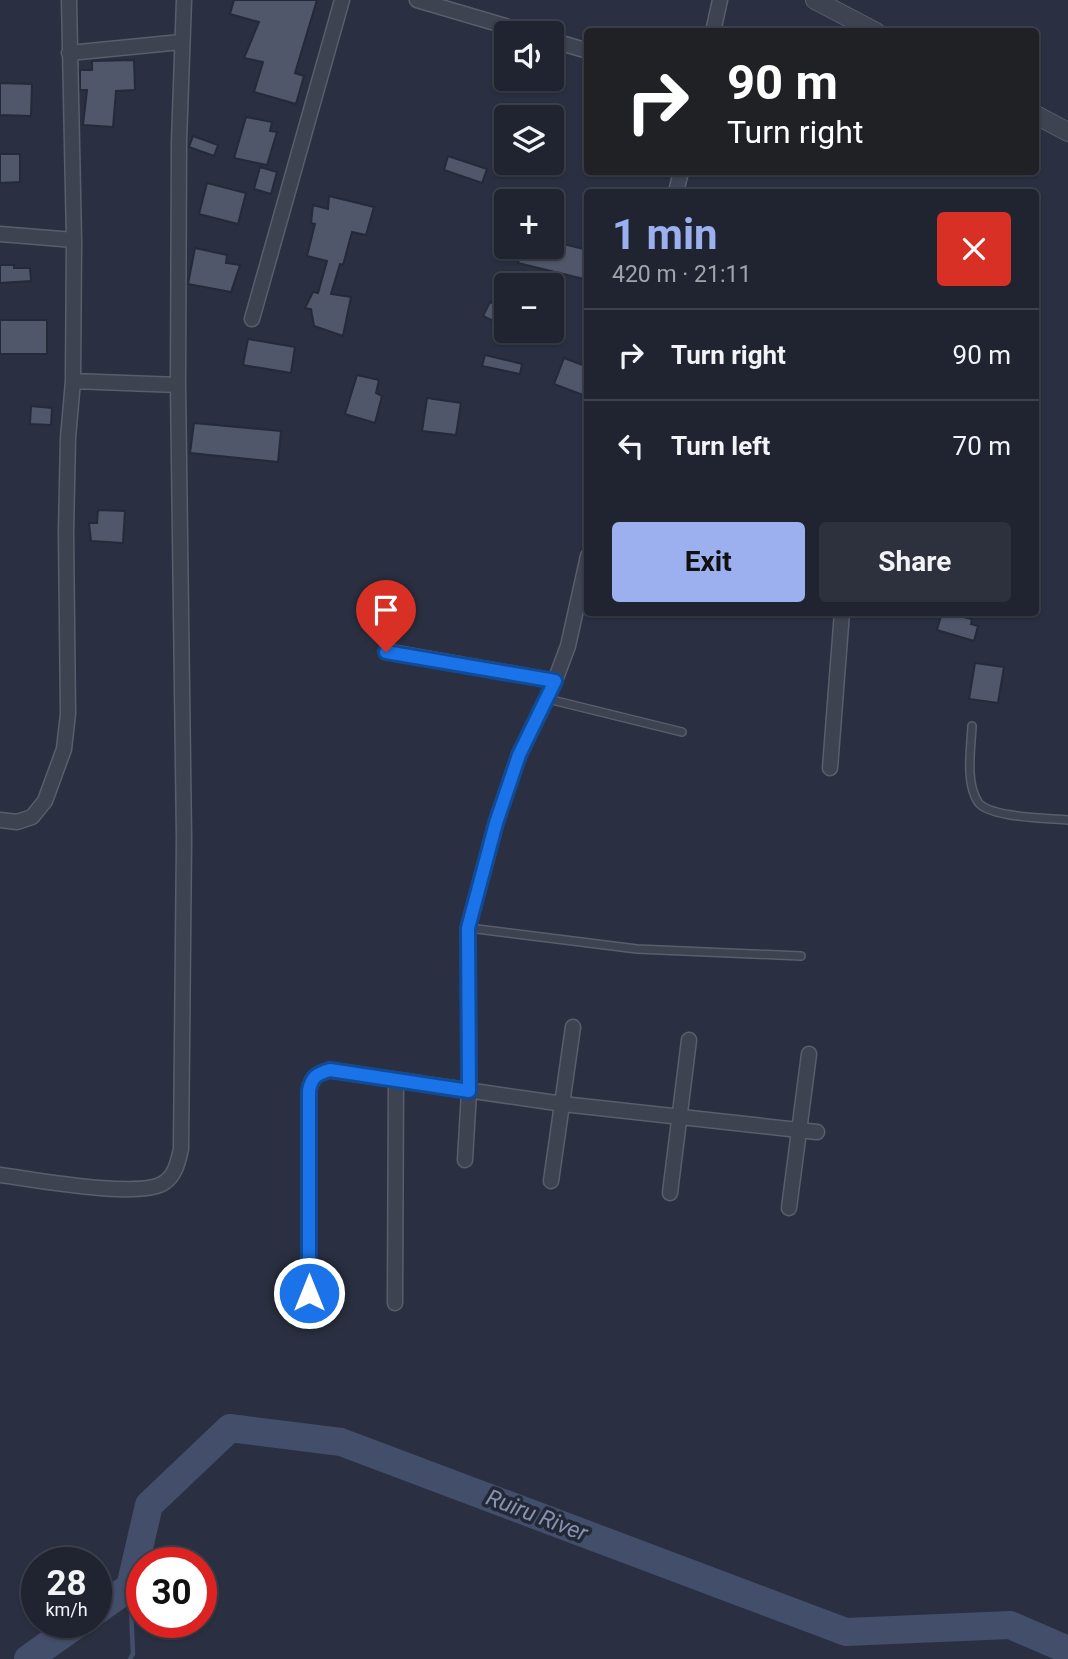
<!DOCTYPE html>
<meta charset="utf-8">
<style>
:root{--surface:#202431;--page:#2d303d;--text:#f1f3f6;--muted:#a2a4ab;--line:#3d414d;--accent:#9cb0ef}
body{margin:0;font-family:Roboto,sans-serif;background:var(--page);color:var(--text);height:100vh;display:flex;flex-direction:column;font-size:26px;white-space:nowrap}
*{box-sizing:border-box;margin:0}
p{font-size:23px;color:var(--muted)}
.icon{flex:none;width:38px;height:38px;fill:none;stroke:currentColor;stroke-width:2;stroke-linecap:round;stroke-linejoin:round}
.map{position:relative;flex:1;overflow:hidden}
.side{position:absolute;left:584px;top:189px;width:455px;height:427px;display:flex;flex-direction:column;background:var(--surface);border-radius:7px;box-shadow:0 2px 5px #0004,0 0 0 2px var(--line)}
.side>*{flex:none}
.banner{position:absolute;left:584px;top:28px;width:455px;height:147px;border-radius:7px;box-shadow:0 2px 5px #0004,0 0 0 2px var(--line);background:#202124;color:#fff;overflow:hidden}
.fabs{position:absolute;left:494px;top:21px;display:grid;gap:14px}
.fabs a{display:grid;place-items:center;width:70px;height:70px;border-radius:7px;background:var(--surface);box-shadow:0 2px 5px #0004,0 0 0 2px var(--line);font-size:35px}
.speed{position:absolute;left:21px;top:1547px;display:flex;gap:14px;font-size:35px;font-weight:700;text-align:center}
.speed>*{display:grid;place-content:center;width:91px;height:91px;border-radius:50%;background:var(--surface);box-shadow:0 2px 5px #0004,0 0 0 2px var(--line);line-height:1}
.speed small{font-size:18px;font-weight:400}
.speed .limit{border:10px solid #d22;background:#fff;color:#111}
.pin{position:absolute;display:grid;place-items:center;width:60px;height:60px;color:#fff;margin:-72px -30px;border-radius:50% 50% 50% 0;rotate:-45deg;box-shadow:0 0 7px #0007}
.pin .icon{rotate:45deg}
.me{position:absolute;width:77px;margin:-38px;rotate:0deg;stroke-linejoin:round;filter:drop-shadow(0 0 5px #0008)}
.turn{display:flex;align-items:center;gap:24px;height:147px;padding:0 28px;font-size:32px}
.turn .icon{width:91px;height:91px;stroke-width:2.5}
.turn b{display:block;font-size:49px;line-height:60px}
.round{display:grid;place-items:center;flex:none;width:74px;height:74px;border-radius:7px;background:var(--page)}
.headline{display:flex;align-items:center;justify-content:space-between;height:119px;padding:0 28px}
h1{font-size:42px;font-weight:700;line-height:52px;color:var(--accent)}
.button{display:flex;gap:14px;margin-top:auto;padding:14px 28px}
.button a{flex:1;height:80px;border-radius:7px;background:var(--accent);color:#111;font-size:28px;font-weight:700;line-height:80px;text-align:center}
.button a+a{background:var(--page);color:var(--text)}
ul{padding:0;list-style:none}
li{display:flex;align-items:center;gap:21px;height:91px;padding:0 28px;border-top:2px solid var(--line)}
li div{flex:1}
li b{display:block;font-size:26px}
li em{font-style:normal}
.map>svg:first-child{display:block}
</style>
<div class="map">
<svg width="1068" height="1659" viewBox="0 0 1068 1659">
<rect width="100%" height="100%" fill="#2a3041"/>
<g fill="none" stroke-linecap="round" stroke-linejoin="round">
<path stroke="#434e6a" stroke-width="4.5" d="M 130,1587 L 133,1654 L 130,1659"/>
<path stroke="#434e6a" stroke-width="28" d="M 96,1611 L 130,1587 L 149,1505 L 230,1428 L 341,1442 L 846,1632 L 1010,1625 L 1068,1650
M 28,1659 L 80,1622"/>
</g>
<path fill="#50576a" stroke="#242a38" stroke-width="2" d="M 234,0 L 317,0 L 295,73 L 304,76 L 296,104 L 254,92 L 263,62 L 244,58 L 259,22 L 230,14 Z
M 134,60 L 135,90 L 116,91 L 113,127 L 83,125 L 87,90 L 80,90 L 80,70 L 92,70 L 92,61 Z
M 0,83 L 32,84 L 31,116 L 0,115 Z
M 246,117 L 272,122 L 270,131 L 277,132 L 267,165 L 234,158 Z
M 193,136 L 218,145 L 214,156 L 189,147 Z
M 0,154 L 20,154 L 20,182 L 0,183 Z
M 448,156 L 487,169 L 482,183 L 444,170 Z
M 260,167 L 277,172 L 271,194 L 254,189 Z
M 207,183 L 246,193 L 238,224 L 199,214 Z
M 329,196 L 374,207 L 366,235 L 352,232 L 343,265 L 340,264 L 331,294 L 351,297 L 343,336 L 314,326 L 311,309 L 305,308 L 313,292 L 318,293 L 327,261 L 307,256 L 315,224 L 311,223 L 313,205 L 328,209 Z
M 551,241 L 588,250 L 588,280 L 518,263 L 522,247 L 551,247 Z
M 195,248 L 227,255 L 226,263 L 240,265 L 231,292 L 188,284 Z
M 0,265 L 14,265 L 14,268 L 30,268 L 31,281 L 0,283 Z
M 490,302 L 506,309 L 506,327 L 483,316 Z
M 0,320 L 47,320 L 47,354 L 0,354 Z
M 248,339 L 295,347 L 291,373 L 243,365 Z
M 485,355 L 522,364 L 520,374 L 482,366 Z
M 564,358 L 588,367 L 588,397 L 554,384 Z
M 357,375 L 379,380 L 376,393 L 382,396 L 375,423 L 345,414 Z
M 427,398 L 461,403 L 456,435 L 422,431 Z
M 31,406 L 52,408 L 51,425 L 30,424 Z
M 194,423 L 281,431 L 278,462 L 190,453 Z
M 98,510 L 125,511 L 123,543 L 91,541 L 89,523 L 97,523 Z
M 942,612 L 972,619 L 971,624 L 978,626 L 974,641 L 937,630 Z
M 975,663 L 1004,667 L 998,703 L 969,699 Z"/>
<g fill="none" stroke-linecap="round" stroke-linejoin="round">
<defs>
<path id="service" d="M 548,699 L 682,732
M 972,726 C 971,749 965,782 978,802 C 989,818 1049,818 1068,820
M 469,928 L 637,949 L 801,956"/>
<path id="minor" d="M 69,0 L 74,240 L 73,381
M 417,0 L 529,33
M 713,32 L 720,0
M 551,40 L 588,51
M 69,53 L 181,42
M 676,192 L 681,172
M 0,234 L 74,240
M 252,319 L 342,0
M 386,651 L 555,681
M 830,768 L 842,612
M 0,820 L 17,822 L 32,817 L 45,801 L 64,749 L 68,714 L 66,532 L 68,438 L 73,381 L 178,385
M 465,1160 L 469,1092 L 468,928 L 496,823 L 519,755 L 553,686 L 568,646 L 588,556
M 0,1175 C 32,1179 142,1200 165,1182 C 176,1174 178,1161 181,1149 L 184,839 L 178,385 L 179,142 L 184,0
M 551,1181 L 573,1027
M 670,1193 L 689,1040
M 789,1208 L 809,1054
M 309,1293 L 309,1090 C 312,1077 316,1074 329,1070 L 563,1104 L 817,1132
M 395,1303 L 396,1080"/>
<path id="tertiary" d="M 815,0 L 876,32
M 1036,115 L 1068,132"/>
</defs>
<use href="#service" stroke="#595e6b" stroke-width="10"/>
<use href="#minor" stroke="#595e6b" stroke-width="17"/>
<use href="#tertiary" stroke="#595e6b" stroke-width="20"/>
<use href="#service" stroke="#3e4351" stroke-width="7"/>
<use href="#minor" stroke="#3e4351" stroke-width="14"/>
<use href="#tertiary" stroke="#3e4351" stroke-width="18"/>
</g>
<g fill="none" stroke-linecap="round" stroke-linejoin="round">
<defs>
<path id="route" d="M 309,1293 L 309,1090 C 312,1077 316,1074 330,1070 L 469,1091 L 468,928 L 496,823 L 519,755 L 555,681 L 386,652"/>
</defs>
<use href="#route" stroke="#114b97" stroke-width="18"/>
<use href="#route" stroke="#1a73e8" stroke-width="12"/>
</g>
<g text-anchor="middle" stroke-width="7" stroke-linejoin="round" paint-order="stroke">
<g font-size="23" font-style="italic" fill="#8691af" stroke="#222836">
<text transform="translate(537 1515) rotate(21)" y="8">Ruiru River</text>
</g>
</g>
</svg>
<div class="fabs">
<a><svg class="icon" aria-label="sound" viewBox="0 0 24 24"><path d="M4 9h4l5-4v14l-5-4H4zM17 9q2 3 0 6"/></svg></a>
<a><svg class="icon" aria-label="layers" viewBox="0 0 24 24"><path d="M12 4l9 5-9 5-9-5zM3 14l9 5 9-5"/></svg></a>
<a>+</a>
<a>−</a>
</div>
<div class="speed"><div>28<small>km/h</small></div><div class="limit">30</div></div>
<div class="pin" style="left:386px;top:652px;background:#d93025"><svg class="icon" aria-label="arrive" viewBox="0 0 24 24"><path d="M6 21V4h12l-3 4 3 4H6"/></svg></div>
<svg class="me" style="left:309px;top:1293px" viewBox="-20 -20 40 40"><circle r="17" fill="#1a73e8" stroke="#fff" stroke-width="3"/><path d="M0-11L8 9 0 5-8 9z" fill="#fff"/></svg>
<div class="banner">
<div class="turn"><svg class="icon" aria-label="right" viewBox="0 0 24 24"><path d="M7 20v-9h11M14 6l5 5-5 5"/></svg><div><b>90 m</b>Turn right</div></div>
</div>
<section class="side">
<div class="headline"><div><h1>1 min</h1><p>420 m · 21:11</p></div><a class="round" style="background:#d93025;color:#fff"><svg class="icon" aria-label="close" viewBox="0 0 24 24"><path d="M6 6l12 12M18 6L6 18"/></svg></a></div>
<ul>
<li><svg class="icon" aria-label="right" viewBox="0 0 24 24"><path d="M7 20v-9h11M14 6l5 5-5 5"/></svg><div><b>Turn right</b></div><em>90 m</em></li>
<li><svg class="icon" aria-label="left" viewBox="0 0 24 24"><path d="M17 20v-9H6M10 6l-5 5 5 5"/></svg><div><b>Turn left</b></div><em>70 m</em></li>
</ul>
<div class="button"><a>Exit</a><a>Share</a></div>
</section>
</div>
